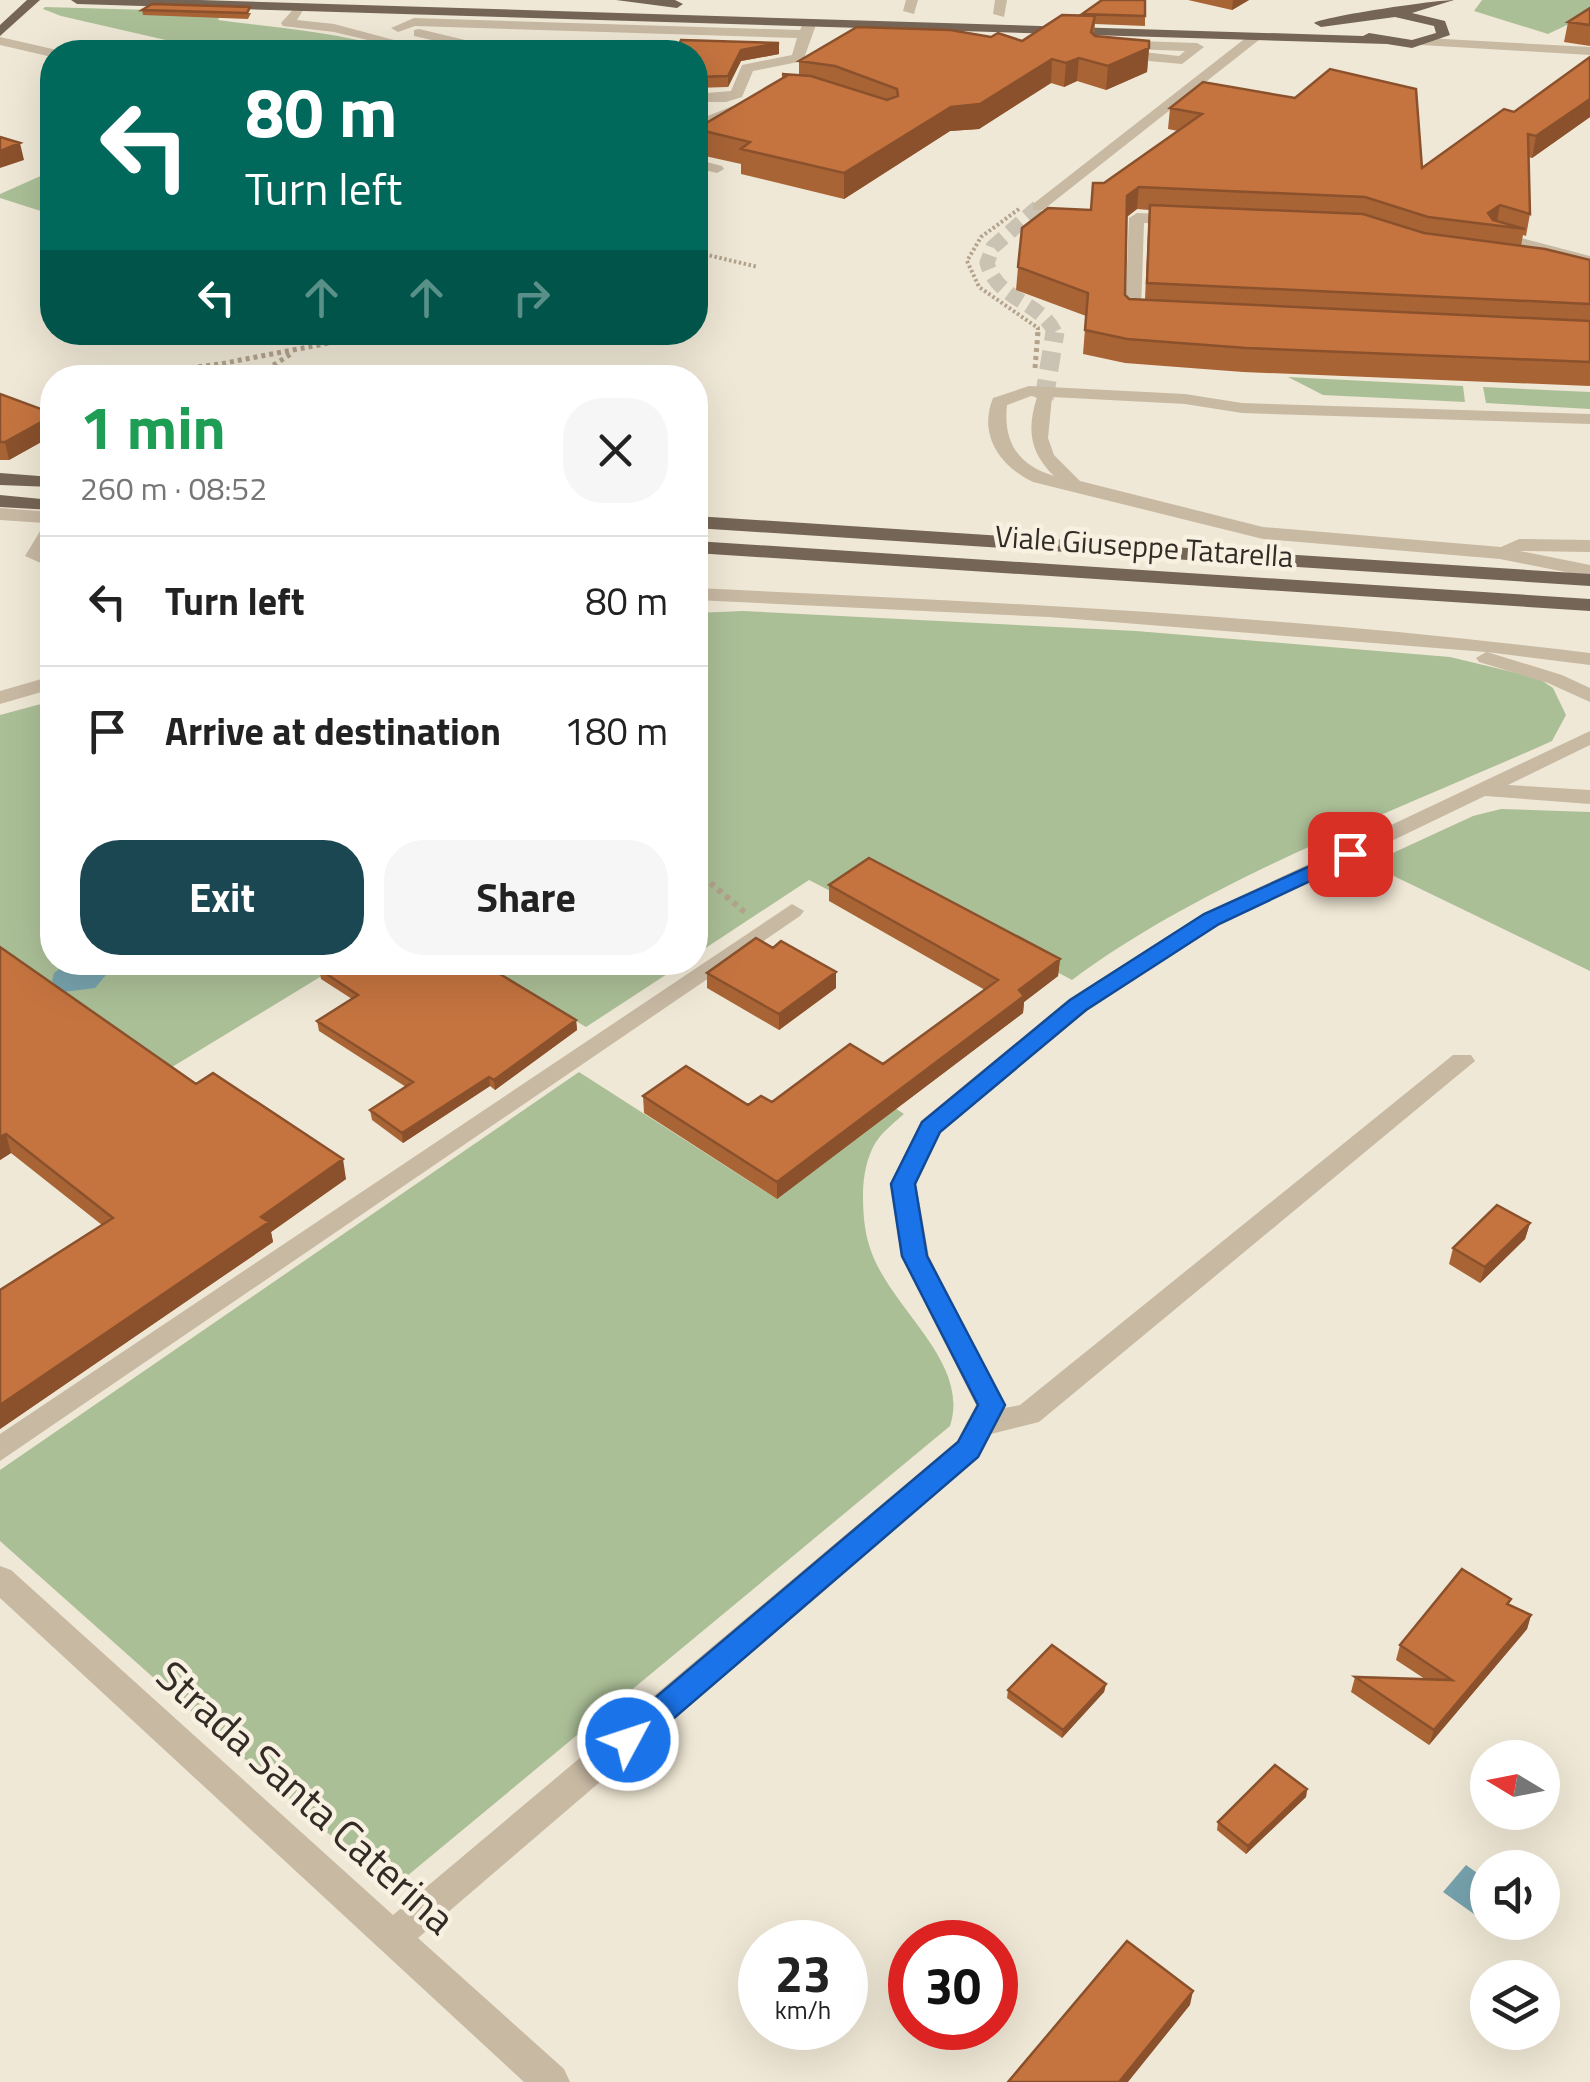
<!DOCTYPE html>
<meta charset="utf-8">
<style>
:root{--surface:#fff;--page:#f6f6f6;--text:#222;--muted:#767676;--line:#e0e0e0;--accent:#1b4753}
body{margin:0;font-family:"Titillium Web",sans-serif;background:var(--page);color:var(--text);height:100vh;display:flex;flex-direction:column;font-size:38px;white-space:nowrap}
*{box-sizing:border-box;margin:0}
p{font-size:32px;color:var(--muted)}
.icon{flex:none;width:55px;height:55px;fill:none;stroke:currentColor;stroke-width:2;stroke-linecap:round;stroke-linejoin:round}
.map{position:relative;flex:1;overflow:hidden}
.side{position:absolute;left:40px;top:365px;width:668px;height:610px;display:flex;flex-direction:column;background:var(--surface);border-radius:40px;box-shadow:0 10px 40px #0002}
.side>*{flex:none}
.hud{position:absolute;left:40px;top:40px;width:668px;height:305px;border-radius:40px;box-shadow:0 10px 40px #0002;background:#00695c;color:#fff;overflow:hidden}
.needle{width:65px;rotate:280deg}
.tools{position:absolute;left:1470px;top:1740px;display:grid;gap:20px}
.tools a{display:grid;place-items:center;width:90px;height:90px;border-radius:50%;background:var(--surface);box-shadow:0 10px 40px #0002;font-size:50px}
.speed{position:absolute;left:738px;top:1920px;display:flex;gap:20px;font-size:50px;font-weight:700;text-align:center}
.speed>*{display:grid;place-content:center;width:130px;height:130px;border-radius:50%;background:var(--surface);box-shadow:0 10px 40px #0002;line-height:1}
.speed small{font-size:25px;font-weight:400}
.speed .limit{border:15px solid #d22;background:#fff;color:#111}
.pin{position:absolute;display:grid;place-items:center;width:85px;height:85px;color:#fff;margin:-42px;border-radius:20px;box-shadow:0 5px 15px #0006}
.me{position:absolute;width:110px;margin:-55px;rotate:50deg;stroke-linejoin:round;filter:drop-shadow(0 0 8px #0008)}
.turn{display:flex;align-items:center;gap:35px;height:210px;padding:0 40px;font-size:45px}
.turn .icon{width:130px;height:130px;stroke-width:2.5}
.turn b{display:block;font-size:70px;line-height:85px}
.lanes{display:flex;align-items:center;height:95px;padding:0 40px;background:#0003;justify-content:center;gap:50px;direction:ltr}
.lanes .off{opacity:.35}
.round{display:grid;place-items:center;flex:none;width:105px;height:105px;border-radius:40px;background:var(--page)}
.headline{display:flex;align-items:center;justify-content:space-between;height:170px;padding:0 40px}
h1{font-size:60px;font-weight:700;line-height:75px;color:#1e9e55}
.primary-button{display:flex;gap:20px;margin-top:auto;padding:20px 40px}
.primary-button a{flex:1;height:115px;border-radius:40px;background:var(--accent);color:#fff;font-size:40px;font-weight:700;line-height:115px;text-align:center}
.primary-button a+a{background:var(--page);color:var(--text)}
ul{padding:0;list-style:none}
li{display:flex;align-items:center;gap:30px;height:130px;padding:0 40px;border-top:2px solid var(--line)}
li div{flex:1}
li b{display:block;font-size:38px}
li em{font-style:normal}
.map>svg:first-child{display:block}
</style>
<div class="map">
<svg width="1590" height="2082" viewBox="0 0 1590 2082">
<rect width="100%" height="100%" fill="#f0e8d6"/>
<path fill="#abbf97" d="M 1482,0 L 1590,0 L 1590,14 L 1548,34 L 1474,11 Z
M 45,7 L 223,12 L 218,20 C 275,28 332,31 387,48 L 376,52 L 218,52 L 61,16 L 43,9 Z
M 52,171 L 52,211 L 47,213 L 0,198 L 0,194 Z
M 1288,377 L 1463,386 L 1465,402 L 1323,395 Z
M 1483,387 L 1590,392 L 1590,409 L 1486,403 Z
M 743,611 L 1136,631 L 1450,657 L 1538,678 L 1553,688 L 1566,715 L 1552,741 C 1396,811 1208,879 1072,980 L 867,871 L 836,894 L 809,880 L 695,955 L 695,613 Z
M 52,701 L 52,962 L 343,963 L 159,1075 L 0,959 L 0,715 Z
M 1501,809 L 1590,812 L 1590,971 L 1369,864 L 1473,816 Z
M 477,963 L 684,963 L 586,1027 Z
M 579,1072 L 777,1199 L 895,1108 L 904,1114 C 895,1122 883,1131 876,1142 C 867,1156 863,1177 863,1194 C 863,1212 864,1230 870,1248 C 889,1308 971,1361 950,1426 L 407,1876 L 383,1882 L 0,1541 L 0,1470 Z"/>
<path fill="#76a2ad" d="M 68,963 L 100,963 L 106,975 L 95,988 L 63,992 L 52,981 L 54,973 Z
M 1466,1865 L 1487,1880 L 1487,1911 L 1481,1919 L 1443,1892 Z"/>
<g fill="none" stroke-linecap="round" stroke-linejoin="round">
<path stroke="#cac2b3" stroke-width="15" stroke-dasharray="15 8" stroke-linecap="butt" d="M 1038,207 L 993,247 L 987,263 C 998,302 1043,301 1056,335"/>
<path stroke="#cac2b3" stroke-width="19" stroke-dasharray="19 10" stroke-linecap="butt" d="M 1044,399 L 1055,332"/>
<path stroke="#b3a38d" stroke-width="4" stroke-dasharray="2.5 2.5" stroke-linecap="butt" d="M 1019,209 L 981,237 L 967,261 L 979,287 L 1038,328 L 1037,335
M 695,252 L 758,267
M 373,335 L 388,332"/>
<path stroke="#b3a38d" stroke-width="5" stroke-dasharray="4 4" stroke-linecap="butt" d="M 1035,368 L 1038,332
M 111,378 L 220,364 L 386,332
M 209,378 L 219,365
M 253,378 L 291,354"/>
<path stroke="#b3a38d" stroke-width="6" stroke-dasharray="5 5" stroke-linecap="butt" d="M 695,870 L 747,914"/>
<path fill="#c8b9a3" fill-rule="evenodd" d="M 906,0 L 918,0 L 914,14 L 903,11 Z
M 995,0 L 1007,0 L 1004,17 L 993,14 Z
M 299,3 L 305,7 L 297,20 L 334,24 L 439,52 L 418,52 L 334,32 L 283,26 L 281,23 Z
M 414,18 L 800,30 L 805,19 L 817,22 L 803,61 L 753,71 L 742,97 L 726,102 L 695,102 L 695,94 L 731,91 L 742,65 L 792,55 L 797,38 L 415,26 L 398,32 L 391,28 Z
M 419,29 L 503,49 L 505,52 L 483,52 L 414,36 L 414,30 Z
M 1252,33 L 1264,36 L 1043,210 L 1033,210 L 1033,204 Z
M 0,37 L 57,50 L 58,52 L 52,52 L 52,57 L 0,45 Z
M 1426,38 L 1590,47 L 1590,55 L 1421,45 L 1419,42 Z
M 1107,40 L 1197,43 L 1204,47 L 1182,64 L 1093,56 L 1095,42 ZM 1107,48 L 1185,51 L 1179,56 Z
M 740,103 L 752,106 L 695,130 L 695,121 Z
M 695,159 L 722,166 L 724,169 L 717,173 L 695,168 Z
M 1137,213 L 1183,215 L 1191,220 L 1183,225 L 1144,223 L 1141,310 L 1158,315 C 1151,323 1132,323 1125,315 L 1129,218 Z
M 1495,231 L 1590,256 L 1590,266 L 1490,239 L 1487,236 Z
M 1029,386 L 1185,394 L 1242,403 L 1590,414 L 1590,424 L 1242,413 L 1185,404 L 1052,397 L 1048,438 L 1054,455 L 1080,481 L 1263,527 L 1501,547 L 1519,539 L 1590,540 L 1590,552 L 1520,551 L 1590,565 L 1590,577 L 1500,559 L 1263,539 L 1033,482 C 1000,466 978,435 993,398 ZM 1031,396 L 1037,397 C 1027,429 1029,452 1054,476 C 1018,465 1003,442 1007,405 Z
M 0,508 L 52,512 L 52,542 L 46,553 L 52,556 L 52,568 L 25,556 L 45,523 L 0,520 Z
M 695,588 C 994,602 1293,616 1590,653 L 1590,665 L 1487,652 L 1562,675 L 1590,688 L 1590,702 L 1548,683 L 1479,662 L 1476,658 L 1486,652 L 1049,617 L 695,600 Z
M 52,676 L 52,689 L 0,704 L 0,691 Z
M 1590,731 L 1590,745 L 1508,785 L 1590,790 L 1590,804 L 1485,796 L 1219,924 L 1087,1011 L 941,1132 L 916,1184 L 929,1256 L 1004,1408 L 1020,1405 L 1453,1055 L 1471,1055 L 1475,1061 L 1039,1422 L 991,1434 L 979,1457 L 418,1938 L 564,2069 L 570,2082 L 524,2082 L 0,1598 L 0,1566 L 11,1570 L 393,1915 L 957,1441 L 976,1405 L 901,1256 L 890,1184 L 921,1121 L 1069,999 L 1203,914 Z
M 792,904 L 804,911 L 800,916 L 0,1461 L 0,1434 Z"/>
<path fill="#756556" fill-rule="evenodd" d="M 27,0 L 40,0 L 0,36 L 0,25 Z
M 71,0 L 200,0 L 1363,36 L 1369,33 L 1412,40 L 1436,33 L 1434,26 L 1395,17 L 1321,27 L 1314,23 C 1326,16 1436,0 1454,0 L 1412,13 L 1445,21 L 1450,35 L 1412,48 L 1387,44 L 77,4 Z
M 616,0 L 675,0 L 683,4 L 677,8 Z
M 0,473 L 52,477 L 52,487 L 0,485 Z
M 0,495 L 52,500 L 52,510 L 0,507 Z
M 695,516 L 1590,574 L 1590,586 L 695,528 Z
M 695,541 L 1590,599 L 1590,611 L 695,553 Z"/>
</g>
<path fill="#a96436" fill-rule="evenodd" d="M 1188,0 L 1249,0 L 1232,10 Z
M 1590,8 L 1590,46 L 1564,42 L 1568,22 Z
M 142,10 L 251,13 L 248,19 L 143,15 Z
M 1082,14 L 1145,16 L 1145,26 L 1095,24 L 1094,35 L 1149,48 L 1147,72 L 1106,90 L 1077,81 L 1064,87 L 1051,83 L 979,129 L 950,131 L 844,199 L 741,174 L 741,164 L 696,154 L 696,129 L 782,78 L 782,74 L 799,75 L 799,61 L 991,37 L 1022,41 Z
M 695,52 L 779,54 L 741,61 L 728,87 L 695,88 Z
M 1590,57 L 1590,117 L 1532,158 L 1528,157 L 1530,214 L 1526,236 L 1523,235 L 1521,246 L 1590,260 L 1590,386 L 1243,372 L 1125,363 L 1083,354 L 1086,316 L 1016,290 L 1018,267 L 1091,210 L 1104,183 L 1178,131 L 1168,129 L 1170,108 L 1203,82 L 1422,168 L 1514,112 ZM 1137,209 L 1149,210 L 1145,299 L 1129,299 L 1125,295 L 1127,217 Z
M 0,394 L 52,413 L 52,436 L 9,460 L 0,460 Z
M 829,885 L 1060,959 L 1058,976 L 1024,1002 L 1023,1013 L 777,1199 L 644,1113 L 643,1096 L 748,1105 L 772,1102 L 883,1064 L 985,990 L 829,901 Z
M 0,947 L 196,1084 L 346,1179 L 271,1232 L 273,1242 L 0,1429 L 0,1290 L 102,1225 L 11,1153 L 0,1160 Z
M 319,969 L 576,1020 L 577,1030 L 495,1090 L 490,1086 L 403,1143 L 372,1120 L 370,1110 L 406,1087 L 319,1031 L 317,1021 L 352,999 L 321,979 Z
M 707,973 L 836,988 L 779,1030 L 707,988 Z
M 1530,1223 L 1525,1239 L 1480,1283 L 1449,1264 L 1453,1248 Z
M 1511,1599 L 1509,1605 L 1531,1615 L 1527,1629 L 1429,1745 L 1351,1692 L 1355,1677 L 1425,1679 L 1396,1660 L 1400,1645 Z
M 1106,1684 L 1104,1692 L 1062,1738 L 1007,1698 L 1008,1690 Z
M 1307,1789 L 1306,1797 L 1246,1854 L 1217,1830 L 1218,1822 Z"/>
<path fill="#8a512c" d="M 1233,0 L 1249,0 L 1232,10 Z
M 779,43 L 779,54 L 741,61 L 728,87 L 728,76 L 741,50 Z
M 1149,48 L 1147,72 L 1106,90 L 1108,66 Z
M 1079,58 L 1077,81 L 1064,87 L 1066,63 Z
M 1052,59 L 1051,83 L 979,129 L 950,131 L 844,199 L 844,173 L 951,107 Z
M 1590,99 L 1590,117 L 1532,158 L 1536,136 Z
M 20,143 L 24,160 L 0,168 L 0,151 Z
M 1139,187 L 1137,209 L 1125,218 L 1127,196 Z
M 1500,205 L 1496,226 L 1488,213 Z
M 52,416 L 52,436 L 9,460 L 5,442 Z
M 1060,959 L 1058,976 L 1024,1002 L 1023,1013 L 777,1199 L 777,1182 Z
M 836,972 L 836,988 L 779,1030 L 779,1014 Z
M 576,1020 L 577,1030 L 495,1090 L 494,1080 Z
M 489,1077 L 490,1086 L 403,1143 L 402,1133 Z
M 6,1134 L 11,1153 L 0,1160 L 0,1137 Z
M 343,1159 L 346,1179 L 271,1232 L 273,1242 L 0,1429 L 0,1405 Z
M 1530,1223 L 1525,1239 L 1480,1283 L 1485,1267 Z
M 1531,1615 L 1527,1629 L 1429,1745 L 1434,1730 Z
M 1106,1684 L 1104,1692 L 1062,1738 L 1063,1730 Z
M 1307,1789 L 1306,1797 L 1246,1854 L 1248,1846 Z
M 1193,1991 L 1190,2005 L 1128,2082 L 1119,2082 Z"/>
<path fill="#c5743f" stroke="#8a512c" stroke-width="2.5" d="M 1102,0 L 1145,0 L 1145,16 L 1082,14 Z
M 152,4 L 250,7 L 247,13 L 142,10 Z
M 1590,8 L 1590,25 L 1568,22 Z
M 1062,15 L 1095,16 L 1091,32 L 1095,36 L 1149,41 L 1149,48 L 1108,66 L 1079,58 L 1066,63 L 1052,59 L 980,104 L 951,107 L 844,173 L 741,149 L 750,142 L 696,129 L 788,75 L 782,74 L 811,76 L 887,100 L 898,96 L 897,89 L 835,66 L 799,61 L 857,27 L 950,30 L 991,37 L 998,33 L 1022,41 Z
M 681,40 L 779,43 L 741,50 L 728,76 L 695,77 L 695,52 L 676,52 Z
M 1590,57 L 1590,99 L 1536,136 L 1528,134 L 1530,214 L 1500,205 L 1488,213 L 1493,220 L 1525,229 L 1428,217 L 1365,197 L 1139,187 L 1127,196 L 1125,295 L 1129,299 L 1590,321 L 1590,362 L 1246,348 L 1127,339 L 1085,330 L 1088,293 L 1018,267 L 1022,228 L 1048,208 L 1091,210 L 1093,183 L 1104,183 L 1202,114 L 1170,108 L 1203,82 L 1295,98 L 1330,69 L 1416,89 L 1422,168 L 1504,109 L 1514,112 Z
M 0,137 L 20,143 L 0,151 Z
M 1150,205 L 1363,214 L 1424,233 L 1545,249 L 1590,260 L 1590,304 L 1147,283 Z
M 0,394 L 52,413 L 52,416 L 5,442 L 0,442 Z
M 869,858 L 1060,959 L 1019,990 L 1024,996 L 777,1182 L 643,1096 L 686,1066 L 748,1105 L 761,1096 L 772,1102 L 850,1044 L 883,1064 L 998,980 L 829,885 Z
M 756,938 L 773,948 L 781,941 L 836,972 L 779,1014 L 707,973 Z
M 0,947 L 196,1084 L 213,1073 L 343,1159 L 261,1217 L 269,1222 L 0,1405 L 0,1290 L 113,1218 L 6,1134 L 0,1137 Z
M 330,962 L 480,962 L 576,1020 L 494,1080 L 489,1077 L 402,1133 L 370,1110 L 413,1082 L 317,1021 L 358,995 L 319,969 Z
M 1497,1205 L 1530,1223 L 1485,1267 L 1453,1248 Z
M 1462,1569 L 1511,1599 L 1507,1604 L 1531,1615 L 1434,1730 L 1355,1677 L 1452,1680 L 1400,1645 Z
M 1052,1645 L 1106,1684 L 1063,1730 L 1008,1690 Z
M 1275,1765 L 1307,1789 L 1248,1846 L 1218,1822 Z
M 1127,1941 L 1193,1991 L 1119,2082 L 1008,2082 Z"/>
<path fill="#1a73e8" stroke="#114b97" stroke-width="2.5" d="M 1350,848 L 1360,854 L 1357,859 L 1219,924 L 1086,1010 L 940,1132 L 915,1184 L 927,1256 L 1005,1405 L 978,1457 L 638,1749 L 628,1753 L 617,1749 L 612,1740 L 617,1730 L 958,1442 L 978,1405 L 902,1256 L 891,1184 L 922,1122 L 1070,1000 L 1204,914 Z"/>
<g text-anchor="middle" stroke-width="9" stroke-linejoin="round" paint-order="stroke">
<g font-size="30" fill="#332b25" stroke="#f8f1e2">
<text transform="translate(1144 547) rotate(4)" y="10">Viale Giuseppe Tatarella</text>
</g>
<g font-size="42" fill="#332b25" stroke="#f8f1e2">
<text transform="translate(306 1797) rotate(42)" y="15">Strada Santa Caterina</text>
</g>
</g>
</svg>
<div class="tools">
<a><svg class="needle" viewBox="-14 -14 28 28"><path d="M0-13l5 13h-10z" fill="#e53935"/><path d="M0 13l5-13h-10z" fill="#767676"/></svg></a>
<a><svg class="icon" aria-label="sound" viewBox="0 0 24 24"><path d="M4 9h4l5-4v14l-5-4H4zM17 9q2 3 0 6"/></svg></a>
<a><svg class="icon" aria-label="layers" viewBox="0 0 24 24"><path d="M12 4l9 5-9 5-9-5zM3 14l9 5 9-5"/></svg></a>
</div>
<div class="speed"><div>23<small>km/h</small></div><div class="limit">30</div></div>
<div class="pin" style="left:1350px;top:854px;background:#d93025"><svg class="icon" aria-label="arrive" viewBox="0 0 24 24"><path d="M6 21V4h12l-3 4 3 4H6"/></svg></div>
<svg class="me" style="left:628px;top:1740px" viewBox="-20 -20 40 40"><circle r="17" fill="#1a73e8" stroke="#fff" stroke-width="3"/><path d="M0-11L8 9 0 5-8 9z" fill="#fff"/></svg>
<div class="hud">
<div class="turn"><svg class="icon" aria-label="left" viewBox="0 0 24 24"><path d="M17 20v-9H6M10 6l-5 5 5 5"/></svg><div><b>80 m</b>Turn left</div></div>
<div class="lanes"><svg class="icon" aria-label="left" viewBox="0 0 24 24"><path d="M17 20v-9H6M10 6l-5 5 5 5"/></svg><svg class="icon off" aria-label="ahead" viewBox="0 0 24 24"><path d="M12 20V5M6 11l6-6 6 6"/></svg><svg class="icon off" aria-label="ahead" viewBox="0 0 24 24"><path d="M12 20V5M6 11l6-6 6 6"/></svg><svg class="icon off" aria-label="right" viewBox="0 0 24 24"><path d="M7 20v-9h11M14 6l5 5-5 5"/></svg></div>
</div>
<section class="side">
<div class="headline"><div><h1>1 min</h1><p>260 m · 08:52</p></div><a class="round"><svg class="icon" aria-label="close" viewBox="0 0 24 24"><path d="M6 6l12 12M18 6L6 18"/></svg></a></div>
<ul>
<li><svg class="icon" aria-label="left" viewBox="0 0 24 24"><path d="M17 20v-9H6M10 6l-5 5 5 5"/></svg><div><b>Turn left</b></div><em>80 m</em></li>
<li><svg class="icon" aria-label="arrive" viewBox="0 0 24 24"><path d="M6 21V4h12l-3 4 3 4H6"/></svg><div><b>Arrive at destination</b></div><em>180 m</em></li>
</ul>
<div class="primary-button"><a>Exit</a><a>Share</a></div>
</section>
</div>
